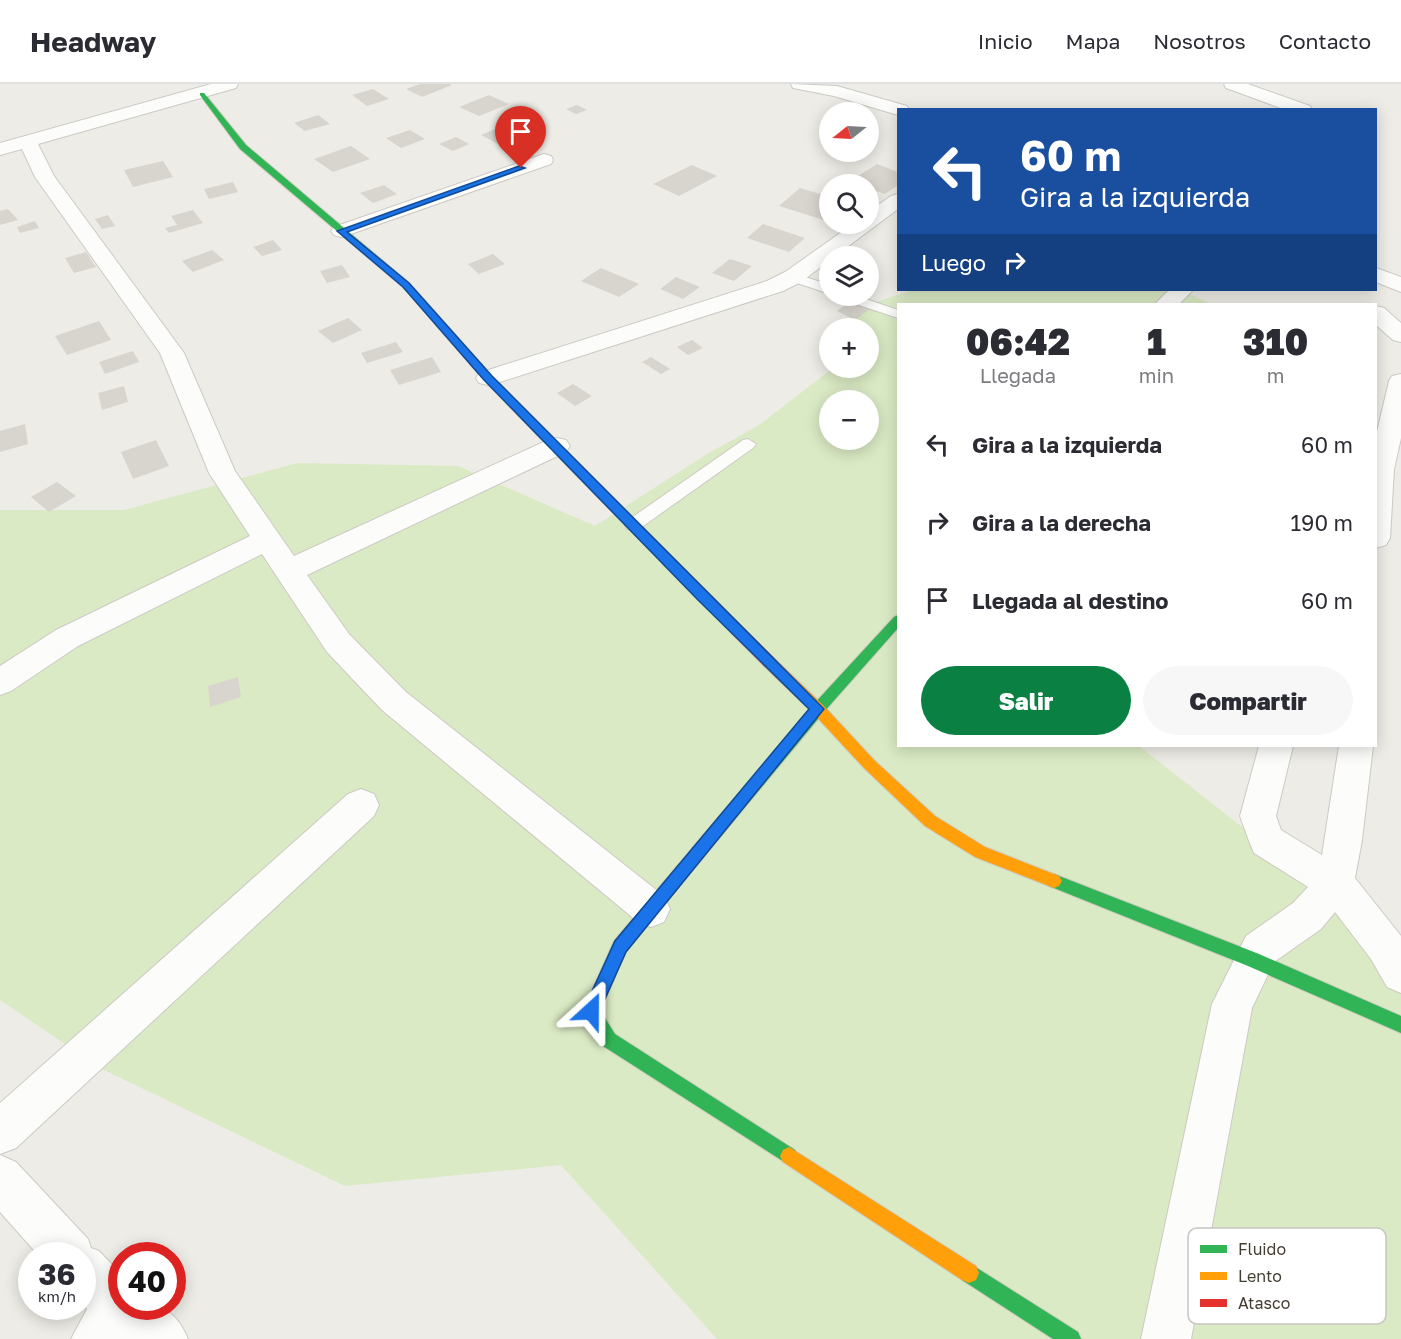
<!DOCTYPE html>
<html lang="es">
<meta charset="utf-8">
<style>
:root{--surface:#fff;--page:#f7f7f7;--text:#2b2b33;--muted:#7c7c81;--line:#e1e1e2;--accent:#0b8043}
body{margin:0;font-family:"Golos Text",sans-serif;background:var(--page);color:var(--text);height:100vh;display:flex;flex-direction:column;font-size:22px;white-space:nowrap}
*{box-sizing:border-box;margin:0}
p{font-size:20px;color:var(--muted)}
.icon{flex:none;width:33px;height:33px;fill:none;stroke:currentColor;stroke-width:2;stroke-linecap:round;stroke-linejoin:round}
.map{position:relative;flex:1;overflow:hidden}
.drawer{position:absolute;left:897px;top:219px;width:480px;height:444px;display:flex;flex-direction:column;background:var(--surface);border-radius:0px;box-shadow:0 3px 15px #0003}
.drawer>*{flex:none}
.top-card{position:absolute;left:897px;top:24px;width:480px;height:183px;border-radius:0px;box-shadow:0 3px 15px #0003;background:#1a4fa0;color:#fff;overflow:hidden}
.needle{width:39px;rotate:252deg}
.buttons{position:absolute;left:819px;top:18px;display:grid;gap:12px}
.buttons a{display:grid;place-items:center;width:60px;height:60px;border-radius:50%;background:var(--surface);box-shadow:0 3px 15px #0003;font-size:30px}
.speed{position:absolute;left:18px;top:1158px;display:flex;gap:12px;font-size:30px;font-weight:700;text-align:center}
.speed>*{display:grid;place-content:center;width:78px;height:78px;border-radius:50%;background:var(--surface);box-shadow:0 3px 15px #0003;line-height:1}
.speed small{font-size:15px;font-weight:400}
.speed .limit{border:9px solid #d22;background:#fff;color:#111}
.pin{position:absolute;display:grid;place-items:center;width:51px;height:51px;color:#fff;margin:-62px -26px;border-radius:50% 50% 50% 0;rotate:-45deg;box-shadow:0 0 6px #0007}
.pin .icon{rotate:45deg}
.me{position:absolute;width:66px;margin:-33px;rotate:24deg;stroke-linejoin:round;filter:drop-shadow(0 0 4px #0008)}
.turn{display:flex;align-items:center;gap:21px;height:126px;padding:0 24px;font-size:27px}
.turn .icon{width:78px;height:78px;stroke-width:2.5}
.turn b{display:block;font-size:42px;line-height:51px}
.then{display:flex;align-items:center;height:57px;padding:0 24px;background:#0003;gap:12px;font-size:22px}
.eta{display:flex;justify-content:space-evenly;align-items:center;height:102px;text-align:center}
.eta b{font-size:36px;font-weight:800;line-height:42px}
.primary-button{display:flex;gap:12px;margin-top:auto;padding:12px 24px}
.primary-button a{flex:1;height:69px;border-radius:36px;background:var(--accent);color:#fff;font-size:24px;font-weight:800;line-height:69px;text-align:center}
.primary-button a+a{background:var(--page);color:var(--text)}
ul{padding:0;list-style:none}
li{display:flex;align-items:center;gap:18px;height:78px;padding:0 24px}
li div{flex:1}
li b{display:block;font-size:22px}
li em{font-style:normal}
header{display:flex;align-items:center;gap:36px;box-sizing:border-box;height:84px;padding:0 30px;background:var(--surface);border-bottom:2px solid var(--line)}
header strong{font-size:28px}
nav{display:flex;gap:33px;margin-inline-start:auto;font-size:21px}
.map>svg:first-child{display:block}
</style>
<header>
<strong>Headway</strong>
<nav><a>Inicio</a><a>Mapa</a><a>Nosotros</a><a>Contacto</a></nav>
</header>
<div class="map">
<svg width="1401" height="1255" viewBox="0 0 1401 1255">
<rect width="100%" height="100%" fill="#eeece6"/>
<path fill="#daeac4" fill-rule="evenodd" d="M 912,206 L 1181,206 L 1211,220 L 898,220 L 898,662 L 1139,662 L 1401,868 L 1401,1255 L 717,1255 L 561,1081 L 345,1102 L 102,985 L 0,916 L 0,426 L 124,426 L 297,379 L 458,382 L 595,442 L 707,370 L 759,341 L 833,284 L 868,284 L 868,244 L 848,244 L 852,226 ZM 830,316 L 868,316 L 868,356 L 830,356 Z"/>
<path fill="#d8d5ce" d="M 420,0 L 449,0 L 452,1 L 422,13 L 406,5 Z
M 373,5 L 389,15 L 367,22 L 352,11 Z
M 489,11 L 509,20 L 479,32 L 459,23 Z
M 577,21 L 587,26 L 576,30 L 566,25 Z
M 318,31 L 330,40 L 305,47 L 294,39 Z
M 531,33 L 547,41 L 531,47 L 515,39 Z
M 495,45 L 512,55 L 498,60 L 481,51 Z
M 410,46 L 425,55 L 401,64 L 386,54 Z
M 456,53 L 469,60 L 453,67 L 439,60 Z
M 351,62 L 370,75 L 333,88 L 314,75 Z
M 163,77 L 173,93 L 133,103 L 124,86 Z
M 877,80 L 898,88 L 898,101 L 885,110 L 868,104 L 868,100 L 850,97 Z
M 692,81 L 717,92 L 679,112 L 653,100 Z
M 233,98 L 238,108 L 209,115 L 204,105 Z
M 384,101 L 397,110 L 373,119 L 360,109 Z
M 800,104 L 830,113 L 830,138 L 779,122 Z
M 8,125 L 18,136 L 0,141 L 0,127 Z
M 193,126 L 203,139 L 169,149 L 165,144 L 177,141 L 171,132 Z
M 108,131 L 115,142 L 102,145 L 95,135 Z
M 35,137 L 39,144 L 20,149 L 17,143 Z
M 763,140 L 805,154 L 789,168 L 747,154 Z
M 273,156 L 282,166 L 262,172 L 253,163 Z
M 212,166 L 224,176 L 193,188 L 182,177 Z
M 86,168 L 96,183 L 74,189 L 65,174 Z
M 493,170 L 505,180 L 479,190 L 468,180 Z
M 730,175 L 752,182 L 734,197 L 712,189 Z
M 342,181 L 350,193 L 327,199 L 320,187 Z
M 601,184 L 639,200 L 619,213 L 581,197 Z
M 676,193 L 700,203 L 683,215 L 660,205 Z
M 852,216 L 870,225 L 855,236 L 837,227 Z
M 348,234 L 362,246 L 333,259 L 318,247 Z
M 99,237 L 111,256 L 67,271 L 55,252 Z
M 692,256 L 703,264 L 688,271 L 677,263 Z
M 396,258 L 403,268 L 367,279 L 361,269 Z
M 133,267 L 139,278 L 105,290 L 99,278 Z
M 432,273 L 441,288 L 399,301 L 390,286 Z
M 651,273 L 670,285 L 661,290 L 642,278 Z
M 573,300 L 592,312 L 575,322 L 557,309 Z
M 124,302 L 128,318 L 102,326 L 98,309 Z
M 25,340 L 28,360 L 0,368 L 0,347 Z
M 156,356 L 169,382 L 133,395 L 121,368 Z
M 57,398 L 76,412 L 49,428 L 31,413 Z
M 238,593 L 241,613 L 210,623 L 208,602 Z"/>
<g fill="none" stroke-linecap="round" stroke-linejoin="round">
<defs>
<path id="lane" d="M 793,189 L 830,201 L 830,210 L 788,196 L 787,193 L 788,190 Z
M 840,212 L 857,212 L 898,226 L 898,234 L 841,215 Z
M 748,355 L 756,360 L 753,364 L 639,445 L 627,445 L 625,441 L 627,437 L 743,356 Z"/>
<path id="street" d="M 211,0 L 238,0 L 236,4 L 38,60 L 54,92 L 184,269 L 235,387 L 294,472 L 548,356 L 557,354 L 566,356 L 570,362 L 566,368 L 307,491 L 349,550 L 406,608 L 664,812 L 670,825 L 664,838 L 651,843 L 638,838 L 382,626 L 327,568 L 262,470 L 78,562 L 11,607 L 0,611 L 0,582 L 56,546 L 250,452 L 209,389 L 160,269 L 35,93 L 22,65 L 0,71 L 0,59 Z
M 791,0 L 837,2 L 907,22 L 909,26 L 898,26 L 898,31 L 834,12 L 793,4 Z
M 1224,0 L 1248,0 L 1310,22 L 1312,26 L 1286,26 L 1226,4 Z
M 544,70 L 551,72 L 553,76 L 551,80 L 348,151 L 341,153 L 334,151 L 331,147 L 334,143 Z
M 898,110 L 898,125 L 835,172 L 830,172 L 830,176 L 801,198 L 783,207 L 497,299 L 488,301 L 479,299 L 476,294 L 479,289 L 767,197 L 785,188 L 853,140 L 868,140 L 868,128 L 891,112 Z
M 1376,184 L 1401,193 L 1401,208 L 1376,198 Z
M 1169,206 L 1193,206 L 1179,220 L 1155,220 Z
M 1376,222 L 1384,224 L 1401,239 L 1401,258 L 1393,256 L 1376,241 Z
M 1401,290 L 1401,354 L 1394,385 L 1390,454 L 1386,461 L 1376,464 L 1376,352 L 1389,297 L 1392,292 Z
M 1259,662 L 1293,662 L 1276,732 L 1281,746 L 1322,771 L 1339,662 L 1373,662 L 1362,756 L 1355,794 L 1401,852 L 1401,909 L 1387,903 L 1371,875 L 1335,828 L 1321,845 L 1274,878 L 1252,924 L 1191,1255 L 1141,1255 L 1212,920 L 1246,852 L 1293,819 L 1308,803 L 1254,769 L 1249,757 L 1240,732 Z
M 361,705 L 374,710 L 379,721 L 374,732 L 16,1064 L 0,1070 L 0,1019 L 348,710 Z
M 0,1071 L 16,1078 L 88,1155 L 91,1164 L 99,1167 L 122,1191 L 122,1222 C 156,1222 173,1219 188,1255 L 71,1255 L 87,1225 L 82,1219 L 82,1172 L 39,1172 L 0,1128 Z"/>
<path id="fast" d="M 200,9 L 204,9 L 246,61 L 409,199 L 492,292 L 596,397 L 596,403 L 588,403 L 484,296 L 403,203 L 240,65 L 200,11 Z
M 898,531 L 898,544 L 823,629 L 626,867 L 600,926 L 615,950 L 795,1066 L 798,1072 L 795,1078 L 789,1081 L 603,962 L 583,927 L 614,857 L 813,621 L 894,533 Z
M 1054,790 L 1259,870 L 1401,932 L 1401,949 L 1248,882 L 1049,802 L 1046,797 L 1049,792 Z
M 969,1179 L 1078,1248 L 1081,1255 L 1053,1255 L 962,1196 L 959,1189 L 962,1182 Z"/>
<path id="slow" d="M 769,573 L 774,574 L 823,621 L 874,676 L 935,732 L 985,763 L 1059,792 L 1062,797 L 1059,802 L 1054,804 L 975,773 L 925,742 L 864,684 L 813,629 L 764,582 L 763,578 Z
M 789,1063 L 976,1182 L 979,1189 L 976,1196 L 969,1199 L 962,1196 L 783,1078 L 780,1072 L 783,1066 Z"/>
<path id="jam" d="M 592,396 L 596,397 L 774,574 L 775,578 L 774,582 L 764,582 L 588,403 L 586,400 Z"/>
</defs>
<use href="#lane" stroke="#cccac4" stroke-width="2"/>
<use href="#street" stroke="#cccac4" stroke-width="2"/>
<use href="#fast" stroke="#cfcbbe" stroke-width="2"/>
<use href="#slow" stroke="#cfcbbe" stroke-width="2"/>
<use href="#jam" stroke="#cfcbbe" stroke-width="2"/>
<use href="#lane" fill="#fcfcfb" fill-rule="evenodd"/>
<use href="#street" fill="#fcfcfb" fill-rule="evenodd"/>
<use href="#fast" fill="#30b455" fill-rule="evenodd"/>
<use href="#slow" fill="#ff9f0a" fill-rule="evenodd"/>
<use href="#jam" fill="#e5322d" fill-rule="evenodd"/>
</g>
<path fill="#1a73e8" stroke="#114b97" stroke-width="1.5" d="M 519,82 L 525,84 L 347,148 L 409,199 L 492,292 L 824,625 L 626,868 L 597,933 L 591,936 L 585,933 L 583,927 L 615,857 L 809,625 L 698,516 L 484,296 L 403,203 L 337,147 Z"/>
<rect x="1188" y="1144" width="198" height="96" rx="9" fill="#fff" stroke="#c7c5c2" stroke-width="1.5"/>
<rect x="1200" y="1161" width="27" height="8" fill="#30b455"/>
<rect x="1200" y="1188" width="27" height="8" fill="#ff9f0a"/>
<rect x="1200" y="1215" width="27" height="8" fill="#e5322d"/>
<g font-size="16" fill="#443e32">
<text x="1238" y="1171">Fluido</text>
<text x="1238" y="1198">Lento</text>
<text x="1238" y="1225">Atasco</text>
</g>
</svg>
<div class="buttons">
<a><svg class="needle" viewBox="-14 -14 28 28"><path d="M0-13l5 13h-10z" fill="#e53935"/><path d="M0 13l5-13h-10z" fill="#7c7c81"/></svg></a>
<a><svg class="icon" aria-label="search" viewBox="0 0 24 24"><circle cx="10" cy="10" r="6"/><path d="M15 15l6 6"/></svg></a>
<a><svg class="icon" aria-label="layers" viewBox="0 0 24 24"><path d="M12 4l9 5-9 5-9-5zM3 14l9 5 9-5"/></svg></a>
<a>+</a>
<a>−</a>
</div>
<div class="speed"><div>36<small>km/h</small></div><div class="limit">40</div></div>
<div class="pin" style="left:521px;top:84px;background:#d93025"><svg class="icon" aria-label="arrive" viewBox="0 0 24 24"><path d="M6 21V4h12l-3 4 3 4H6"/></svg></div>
<svg class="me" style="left:591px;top:927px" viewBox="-20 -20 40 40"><path d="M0-17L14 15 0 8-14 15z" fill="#1a73e8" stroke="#fff" stroke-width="4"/></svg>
<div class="top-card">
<div class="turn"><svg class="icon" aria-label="left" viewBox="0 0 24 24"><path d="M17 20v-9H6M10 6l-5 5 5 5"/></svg><div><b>60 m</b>Gira a la izquierda</div></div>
<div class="then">Luego<svg class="icon" aria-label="right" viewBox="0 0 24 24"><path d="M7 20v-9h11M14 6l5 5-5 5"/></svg></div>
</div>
<section class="drawer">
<div class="eta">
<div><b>06:42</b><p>Llegada</p></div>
<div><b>1</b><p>min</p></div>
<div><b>310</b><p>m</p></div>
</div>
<ul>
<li><svg class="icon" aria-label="left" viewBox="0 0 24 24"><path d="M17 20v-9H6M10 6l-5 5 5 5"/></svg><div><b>Gira a la izquierda</b></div><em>60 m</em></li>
<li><svg class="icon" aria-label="right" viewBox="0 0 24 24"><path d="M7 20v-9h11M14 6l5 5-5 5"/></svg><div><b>Gira a la derecha</b></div><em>190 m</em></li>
<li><svg class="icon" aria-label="arrive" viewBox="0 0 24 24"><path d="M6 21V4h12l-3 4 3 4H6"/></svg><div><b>Llegada al destino</b></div><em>60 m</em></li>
</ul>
<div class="primary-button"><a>Salir</a><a>Compartir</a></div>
</section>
</div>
